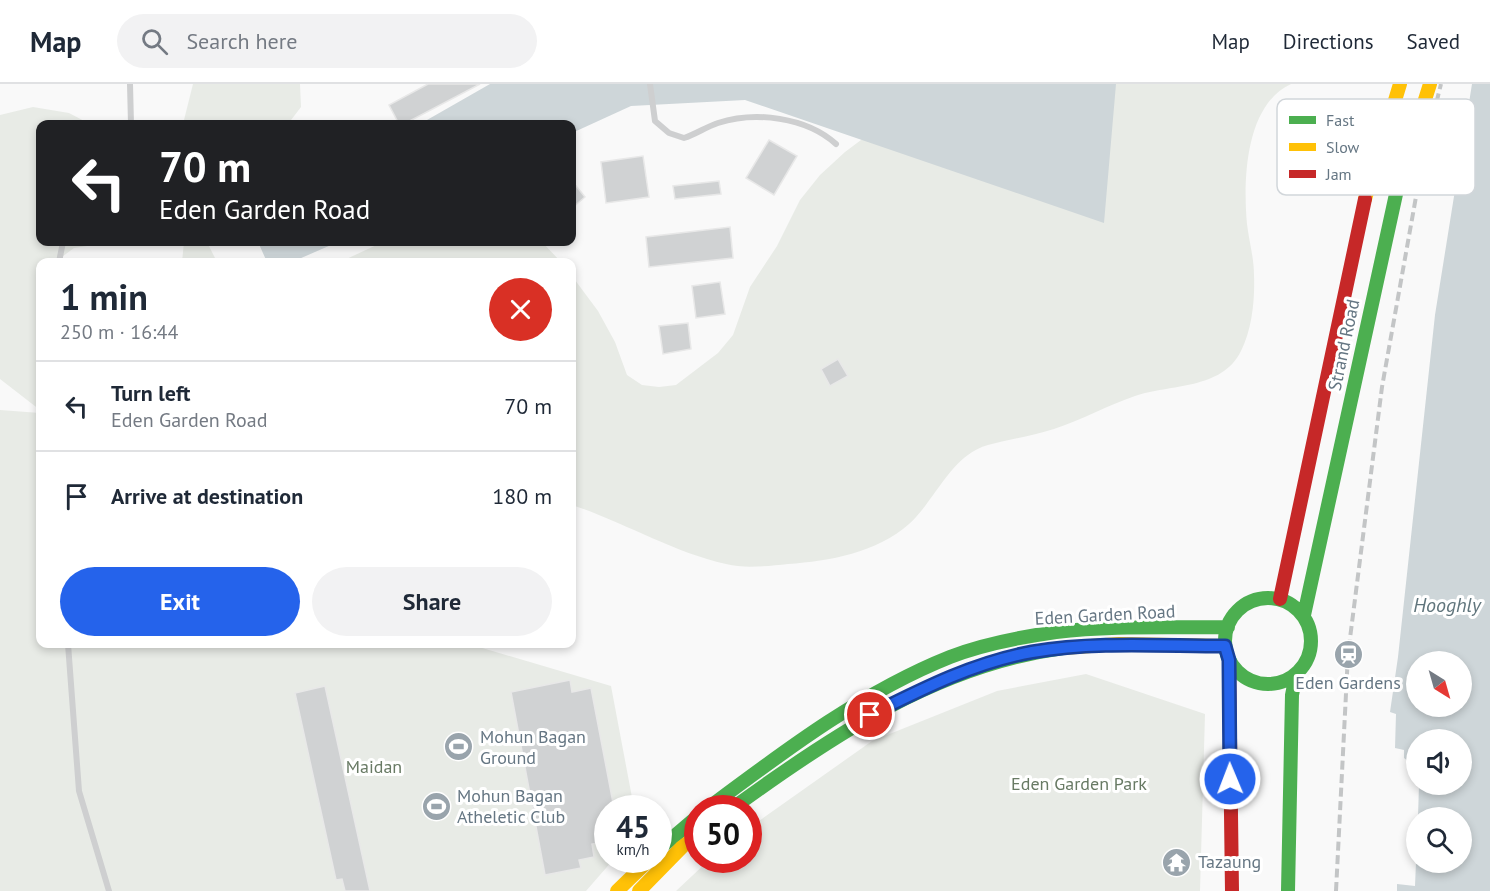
<!DOCTYPE html>
<meta charset="utf-8">
<style>
:root{--surface:#fff;--page:#f2f2f3;--text:#1f2937;--muted:#747a83;--line:#e0e1e3;--accent:#2563eb}
body{margin:0;font-family:"PT Sans",sans-serif;background:var(--page);color:var(--text);height:100vh;display:flex;flex-direction:column;font-size:22px;white-space:nowrap}
*{box-sizing:border-box;margin:0}
p{font-size:20px;color:var(--muted)}
.icon{flex:none;width:33px;height:33px;fill:none;stroke:currentColor;stroke-width:2;stroke-linecap:round;stroke-linejoin:round}
.map{position:relative;flex:1;overflow:hidden}
.sheet{position:absolute;left:36px;top:174px;width:540px;height:390px;display:flex;flex-direction:column;background:var(--surface);border-radius:12px;box-shadow:0 3px 9px #0003}
.sheet>*{flex:none}
.top-card{position:absolute;left:36px;top:36px;width:540px;height:126px;border-radius:12px;box-shadow:0 3px 9px #0003;background:#202124;color:#fff;overflow:hidden}
.needle{width:39px;rotate:143deg}
.buttons{position:absolute;left:1406px;top:567px;display:grid;gap:12px}
.buttons a{display:grid;place-items:center;width:66px;height:66px;border-radius:50%;background:var(--surface);box-shadow:0 3px 9px #0003;font-size:30px}
.speed{position:absolute;left:594px;top:711px;display:flex;gap:12px;font-size:30px;font-weight:700;text-align:center}
.speed>*{display:grid;place-content:center;width:78px;height:78px;border-radius:50%;background:var(--surface);box-shadow:0 3px 9px #0003;line-height:1}
.speed small{font-size:15px;font-weight:400}
.speed .limit{border:9px solid #d22;background:#fff;color:#111}
.pin{position:absolute;display:grid;place-items:center;width:51px;height:51px;color:#fff;margin:-26px;border:3px solid #fff;border-radius:50%;box-shadow:0 2px 6px #0007}
.me{position:absolute;width:66px;margin:-33px;rotate:359deg;stroke-linejoin:round;filter:drop-shadow(0 0 4px #0008)}
.turn{display:flex;align-items:center;gap:21px;height:126px;padding:0 24px;font-size:27px}
.turn .icon{width:78px;height:78px;stroke-width:2.5}
.turn b{display:block;font-size:42px;line-height:51px}
.round{display:grid;place-items:center;flex:none;width:63px;height:63px;border-radius:32px;background:var(--page)}
.summary{display:flex;align-items:center;justify-content:space-between;height:102px;padding:0 24px}
h1{font-size:36px;font-weight:700;line-height:45px}
.primary-button{display:flex;gap:12px;margin-top:auto;padding:12px 24px}
.primary-button a{flex:1;height:69px;border-radius:36px;background:var(--accent);color:#fff;font-size:24px;font-weight:700;line-height:69px;text-align:center}
.primary-button a+a{background:var(--page);color:var(--text)}
ul{padding:0;list-style:none}
li{display:flex;align-items:center;gap:18px;height:90px;padding:0 24px;border-top:2px solid var(--line)}
li div{flex:1}
li b{display:block;font-size:22px}
li em{font-style:normal}
header{display:flex;align-items:center;gap:36px;box-sizing:border-box;height:84px;padding:0 30px;background:var(--surface);border-bottom:2px solid var(--line)}
header strong{font-size:28px}
nav{display:flex;gap:33px;margin-inline-start:auto;font-size:21px}
.search{width:420px;height:54px;background:var(--page);display:flex;align-items:center;gap:15px;box-sizing:border-box;padding:0 21px;border-radius:33px;color:var(--muted);font-size:22px}
.map>svg:first-child{display:block}
</style>
<header>
<strong>Map</strong>
<div class="search"><svg class="icon" aria-label="search" viewBox="0 0 24 24"><circle cx="10" cy="10" r="6"/><path d="M15 15l6 6"/></svg>Search here</div>
<nav><a>Map</a><a>Directions</a><a>Saved</a></nav>
</header>
<div class="map">
<svg width="1490" height="807" viewBox="0 0 1490 807">
<rect width="100%" height="100%" fill="#f9f9f9"/>
<path fill="#e8ebe6" d="M 193,0 L 300,0 L 301,23 L 288,40 L 183,40 Z
M 1010,0 L 1291,0 C 1245,21 1243,97 1247,140 C 1249,157 1254,174 1254,191 C 1255,216 1252,245 1241,267 C 1222,306 1170,300 1135,312 C 1108,321 1082,336 1054,345 C 1032,352 1010,355 988,361 C 951,371 935,417 909,440 C 876,469 830,477 788,480 C 768,482 745,485 726,480 C 672,468 624,438 572,421 L 572,192 L 598,227 L 615,258 L 627,291 L 642,301 L 659,303 L 676,301 L 718,269 L 733,251 L 750,203 L 777,162 L 800,116 L 820,91 L 845,68 L 885,38 Z
M 33,23 L 69,29 L 90,40 L 40,40 L 40,158 L 115,158 L 74,164 L 55,178 L 40,178 L 37,221 L 40,231 L 40,326 L 0,295 L 0,31 Z
M 184,158 L 207,158 L 217,178 L 182,178 Z
M 383,158 L 542,158 L 561,178 L 340,178 Z
M 0,326 L 40,329 L 40,560 L 469,560 L 611,602 L 634,724 L 608,724 L 608,776 L 613,776 L 586,807 L 0,807 Z
M 1086,590 L 1205,630 L 1200,807 L 676,807 L 709,776 L 748,776 L 749,744 L 872,657 L 997,607 Z"/>
<path fill="#ced6d9" fill-rule="evenodd" d="M 490,0 L 1116,0 L 1104,139 L 745,16 L 631,22 L 572,49 L 572,40 L 420,40 Z
M 1472,0 L 1490,0 L 1490,807 L 1397,807 L 1397,800 L 1415,802 L 1416,778 L 1461,778 L 1461,734 L 1418,733 L 1419,701 L 1461,700 L 1461,656 L 1416,656 L 1416,688 L 1414,682 L 1404,674 L 1404,666 L 1395,664 L 1396,630 L 1390,628 L 1398,573 L 1435,231 ZM 1416,578 L 1461,578 L 1461,622 L 1416,622 Z
M 258,158 L 338,158 L 292,178 L 267,178 Z"/>
<path fill="#d0d2d3" stroke="#e8e8e8" stroke-width="1.5" d="M 428,0 L 480,0 L 404,40 L 399,40 L 389,21 Z
M 769,56 L 797,72 L 774,111 L 746,94 Z
M 643,72 L 649,113 L 606,119 L 601,78 Z
M 572,97 L 585,113 L 572,124 Z
M 719,97 L 721,110 L 675,115 L 673,102 Z
M 730,143 L 733,174 L 649,183 L 646,153 Z
M 720,198 L 725,230 L 696,234 L 692,202 Z
M 688,239 L 691,265 L 663,270 L 659,242 Z
M 838,275 L 848,292 L 830,302 L 821,285 Z
M 570,596 L 572,608 L 591,604 L 614,724 L 608,724 L 608,757 L 592,760 L 594,773 L 579,776 L 581,784 L 545,791 L 511,608 Z
M 325,602 L 370,807 L 345,807 L 342,795 L 336,796 L 295,609 Z"/>
<g fill="none" stroke-linecap="round" stroke-linejoin="round">
<path stroke="#cecfd0" stroke-width="6" d="M 130,0 L 131,40
M 650,0 L 655,37 L 669,49 L 684,54 C 696,50 706,43 718,39 C 755,27 806,33 836,60
M 59,178 L 63,158
M 68,560 L 79,707 L 109,807"/>
<path stroke="#4caf50" stroke-width="14" d="M1225 557a43 43 0 1 1 86 0a43 43 0 1 1-86 0Z
M 1304,531 L 1398,101
M 708,724 C 783,668 862,608 950,573 C 983,560 1021,553 1056,548 C 1113,541 1171,544 1228,543
M 733,724 C 833,651 938,581 1063,564
M 658,766 L 698,732
M 1288,807 L 1292,611 L 1296,591"/>
<path stroke="#ffc107" stroke-width="14" d="M 1398,101 L 1430,0
M 1365,115 L 1400,0
M 1063,564 L 1119,560 L 1225,562
M 617,807 L 649,776
M 639,807 L 682,763 L 698,751"/>
<path stroke="#c62828" stroke-width="14" d="M 1280,515 L 1365,115
M 1229,576 L 1232,807"/>
<path stroke="#c3c5c6" stroke-width="4" stroke-dasharray="9 4.5" stroke-linecap="butt" d="M 1336,807 L 1348,570 L 1382,303 L 1424,68 L 1441,0"/>
</g>
<g fill="none" stroke-linecap="round" stroke-linejoin="round">
<defs>
<path id="route" d="M 870,631 C 922,605 975,578 1032,568 C 1096,557 1161,562 1225,562 L 1229,576 L 1230,695"/>
</defs>
<use href="#route" stroke="#184099" stroke-width="15"/>
<use href="#route" stroke="#2563eb" stroke-width="10"/>
</g>
<defs>
<symbol id="station-disc" viewBox="-11 -11 22 22"><circle r="9.5" fill="#99a4ac" stroke="#fff"/><path d="M-3-6H3Q5-6 5-4V2Q5 4 3 4L4.5 6H3L1.5 4h-3L-3 6H-4.5L-3 4Q-5 4-5 2V-4Q-5-6-3-6ZM-3.5-4v3h7v-3ZM-3.5 1v1.5H-2V1ZM2 1v1.5H3.5V1Z" fill="#fff"/></symbol>
<symbol id="stadium-disc" viewBox="-11 -11 22 22"><circle r="9.5" fill="#99a4ac" stroke="#fff"/><path d="M0-5a6.5 5 0 1 0 0 10a6.5 5 0 1 0 0-10ZM-3.5-1.8h7v3.6h-7Z" fill="#fff"/></symbol>
<symbol id="temple-disc" viewBox="-11 -11 22 22"><circle r="9.5" fill="#99a4ac" stroke="#fff"/><path d="M0-6L5-2H3V0L6.5 2.5H4V6H1.5V3h-3V6H-4V2.5H-6.5L-3 0V-2H-5Z" fill="#fff"/></symbol>
</defs>
<g fill-rule="evenodd">
<use href="#station-disc" x="1332" y="554" width="33" height="33"/>
<use href="#stadium-disc" x="442" y="646" width="33" height="33"/>
<use href="#stadium-disc" x="420" y="706" width="33" height="33"/>
<use href="#temple-disc" x="1160" y="762" width="33" height="33"/>
</g>
<g text-anchor="middle" stroke-width="6" stroke-linejoin="round" paint-order="stroke">
<g font-size="18" fill="#657683" stroke="#fff">
<text transform="translate(1344 261) rotate(-78)" y="6">Strand Road</text>
<text transform="translate(1105 531) rotate(-3)" y="6">Eden Garden Road</text>
</g>
<g font-size="18" fill="#657683" stroke="#fff" text-anchor="start">
<text x="1348" y="605" text-anchor="middle">Eden Gardens</text>
<text x="480" y="659">Mohun Bagan<tspan x="480" dy="21">Ground</tspan></text>
<text x="457" y="718">Mohun Bagan<tspan x="457" dy="21">Atheletic Club</tspan></text>
<text x="1198" y="784">Tazaung</text>
</g>
<g font-size="18" fill="#687a64" stroke="#fff">
<text x="374" y="689">Maidan</text>
<text x="1079" y="706">Eden Garden Park</text>
</g>
<g font-size="20" font-style="italic" fill="#60757c" stroke="#fff">
<text x="1447" y="528">Hooghly</text>
</g>
</g>
<rect x="1277" y="15" width="198" height="96" rx="9" fill="#fff" stroke="#d1d6da" stroke-width="1.5"/>
<rect x="1289" y="32" width="27" height="8" fill="#4caf50"/>
<rect x="1289" y="59" width="27" height="8" fill="#ffc107"/>
<rect x="1289" y="86" width="27" height="8" fill="#c62828"/>
<g font-size="16" fill="#657683">
<text x="1326" y="42">Fast</text>
<text x="1326" y="69">Slow</text>
<text x="1326" y="96">Jam</text>
</g>
</svg>
<div class="buttons">
<a><svg class="needle" viewBox="-14 -14 28 28"><path d="M0-13l5 13h-10z" fill="#e53935"/><path d="M0 13l5-13h-10z" fill="#747a83"/></svg></a>
<a><svg class="icon" aria-label="sound" viewBox="0 0 24 24"><path d="M4 9h4l5-4v14l-5-4H4zM17 9q2 3 0 6"/></svg></a>
<a><svg class="icon" aria-label="search" viewBox="0 0 24 24"><circle cx="10" cy="10" r="6"/><path d="M15 15l6 6"/></svg></a>
</div>
<div class="speed"><div>45<small>km/h</small></div><div class="limit">50</div></div>
<div class="pin" style="left:870px;top:631px;background:#d93025"><svg class="icon" aria-label="arrive" viewBox="0 0 24 24"><path d="M6 21V4h12l-3 4 3 4H6"/></svg></div>
<svg class="me" style="left:1230px;top:695px" viewBox="-20 -20 40 40"><circle r="17" fill="#2563eb" stroke="#fff" stroke-width="3"/><path d="M0-11L8 9 0 5-8 9z" fill="#fff"/></svg>
<div class="top-card">
<div class="turn"><svg class="icon" aria-label="left" viewBox="0 0 24 24"><path d="M17 20v-9H6M10 6l-5 5 5 5"/></svg><div><b>70 m</b>Eden Garden Road</div></div>
</div>
<section class="sheet">
<div class="summary"><div><h1>1 min</h1><p>250 m · 16:44</p></div><a class="round" style="background:#d93025;color:#fff"><svg class="icon" aria-label="close" viewBox="0 0 24 24"><path d="M6 6l12 12M18 6L6 18"/></svg></a></div>
<ul>
<li><svg class="icon" aria-label="left" viewBox="0 0 24 24"><path d="M17 20v-9H6M10 6l-5 5 5 5"/></svg><div><b>Turn left</b><p>Eden Garden Road</p></div><em>70 m</em></li>
<li><svg class="icon" aria-label="arrive" viewBox="0 0 24 24"><path d="M6 21V4h12l-3 4 3 4H6"/></svg><div><b>Arrive at destination</b></div><em>180 m</em></li>
</ul>
<div class="primary-button"><a>Exit</a><a>Share</a></div>
</section>
</div>
